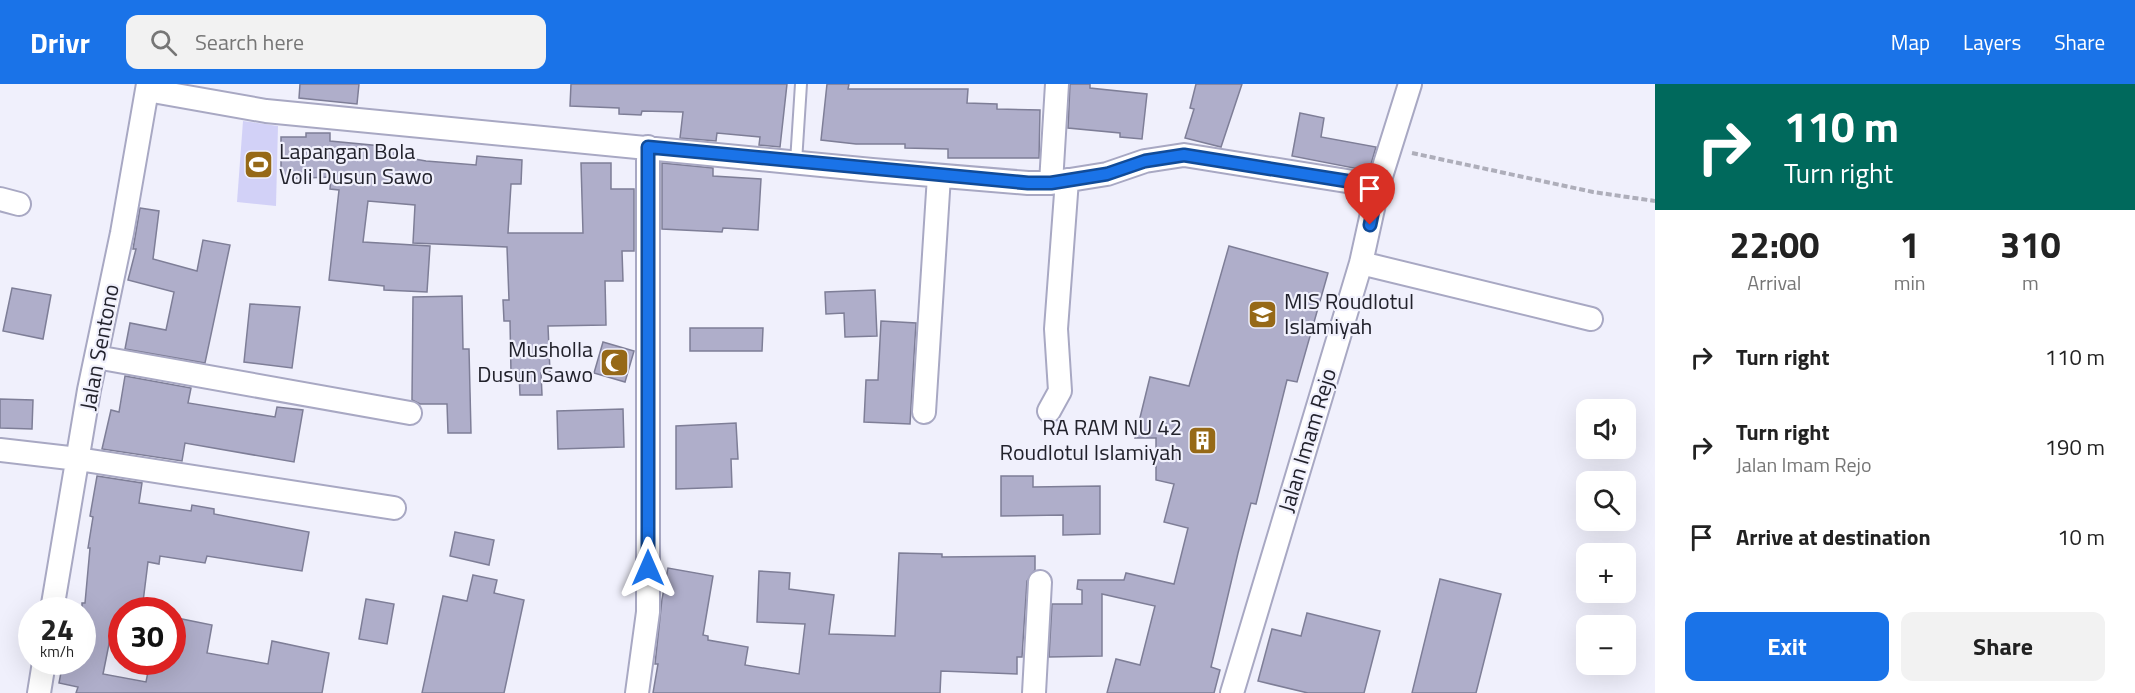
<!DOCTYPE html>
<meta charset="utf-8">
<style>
:root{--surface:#fff;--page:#f2f2f2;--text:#222;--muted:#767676;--accent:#1a73e8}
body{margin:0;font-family:"Titillium Web",sans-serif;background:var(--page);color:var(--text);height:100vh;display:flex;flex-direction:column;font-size:22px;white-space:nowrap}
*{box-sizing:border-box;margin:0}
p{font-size:20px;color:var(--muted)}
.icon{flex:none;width:33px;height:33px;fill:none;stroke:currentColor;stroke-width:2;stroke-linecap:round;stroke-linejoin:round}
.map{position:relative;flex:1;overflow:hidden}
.drawer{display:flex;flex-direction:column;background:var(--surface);width:480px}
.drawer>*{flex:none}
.hud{background:#00695c;color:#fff;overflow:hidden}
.controls{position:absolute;left:1576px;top:315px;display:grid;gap:12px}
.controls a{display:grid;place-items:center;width:60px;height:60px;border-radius:12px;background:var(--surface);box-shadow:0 6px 24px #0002;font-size:30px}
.speed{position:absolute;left:18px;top:513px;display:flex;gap:12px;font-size:30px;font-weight:700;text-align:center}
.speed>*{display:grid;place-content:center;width:78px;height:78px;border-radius:50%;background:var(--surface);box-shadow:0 6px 24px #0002;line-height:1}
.speed small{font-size:15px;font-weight:400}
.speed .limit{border:9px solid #d22;background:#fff;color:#111}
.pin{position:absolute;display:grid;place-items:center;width:51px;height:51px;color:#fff;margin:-62px -26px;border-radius:50% 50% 50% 0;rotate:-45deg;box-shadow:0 0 6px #0007}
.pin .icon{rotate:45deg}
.me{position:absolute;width:66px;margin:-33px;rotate:0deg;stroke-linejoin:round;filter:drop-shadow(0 0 4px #0008)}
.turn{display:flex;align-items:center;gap:21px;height:126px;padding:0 30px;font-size:27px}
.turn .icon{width:78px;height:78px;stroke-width:2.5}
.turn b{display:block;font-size:42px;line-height:51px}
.eta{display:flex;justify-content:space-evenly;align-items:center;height:102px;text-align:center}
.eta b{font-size:36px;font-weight:700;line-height:42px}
.action{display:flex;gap:12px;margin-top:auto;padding:12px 30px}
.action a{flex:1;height:69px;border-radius:12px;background:var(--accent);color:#fff;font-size:24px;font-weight:700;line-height:69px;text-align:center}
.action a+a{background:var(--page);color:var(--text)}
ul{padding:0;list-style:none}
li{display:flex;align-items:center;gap:18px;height:90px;padding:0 30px}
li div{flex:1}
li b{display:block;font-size:22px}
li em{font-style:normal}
header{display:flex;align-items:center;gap:36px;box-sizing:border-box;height:84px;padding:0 30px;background:var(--accent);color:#fff}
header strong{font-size:28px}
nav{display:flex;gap:33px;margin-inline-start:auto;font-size:21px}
.search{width:420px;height:54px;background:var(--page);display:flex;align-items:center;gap:15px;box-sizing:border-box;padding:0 21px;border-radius:12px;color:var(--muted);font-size:22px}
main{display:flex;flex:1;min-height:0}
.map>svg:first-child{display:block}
</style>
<header>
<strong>Drivr</strong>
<div class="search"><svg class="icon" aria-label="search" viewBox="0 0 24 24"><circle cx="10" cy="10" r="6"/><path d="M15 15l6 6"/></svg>Search here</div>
<nav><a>Map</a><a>Layers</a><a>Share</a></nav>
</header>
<main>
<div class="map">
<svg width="1655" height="609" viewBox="0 0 1655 609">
<rect width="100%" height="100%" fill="#f0f0fc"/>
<path fill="#d2d1f7" d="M 243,37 L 278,42 L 276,122 L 237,118 Z"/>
<path fill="#afaeca" stroke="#7e7e97" stroke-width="1.5" d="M 300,0 L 359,0 L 357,20 L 299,14 Z
M 571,0 L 787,0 L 780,63 L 759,61 L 760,53 L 717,49 L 716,57 L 680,54 L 683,28 L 642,27 L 641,31 L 619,30 L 619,24 L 570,22 Z
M 827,0 L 849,0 L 848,5 L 968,5 L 967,19 L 997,20 L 997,25 L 1040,26 L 1039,74 L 948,74 L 948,65 L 905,64 L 905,60 L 856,60 L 821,56 Z
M 1070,0 L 1090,0 L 1090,4 L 1147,10 L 1142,55 L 1120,53 L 1120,49 L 1068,44 Z
M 1196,0 L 1242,0 L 1221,63 L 1185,54 L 1194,25 L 1190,24 Z
M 1300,29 L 1324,34 L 1321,53 L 1376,63 L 1369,87 L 1292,72 Z
M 306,49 L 330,49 L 330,57 L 382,62 L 382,65 L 404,67 L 403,73 L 426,77 L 476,81 L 477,72 L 522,76 L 521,100 L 511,100 L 508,149 L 583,149 L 581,79 L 611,79 L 611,105 L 634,105 L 634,167 L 622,167 L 623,197 L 605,197 L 606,241 L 548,242 L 550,288 L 541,289 L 542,311 L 520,311 L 519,289 L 511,289 L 510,237 L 504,237 L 503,216 L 509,216 L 507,163 L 413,159 L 415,121 L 368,117 L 363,158 L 430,162 L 427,208 L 384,206 L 384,202 L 329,196 L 339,106 L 330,105 L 331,93 L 281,95 L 281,53 L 306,53 Z
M 662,79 L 713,84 L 713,92 L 761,95 L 758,146 L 723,144 L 722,148 L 662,145 Z
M 140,124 L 159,127 L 153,175 L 197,187 L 203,156 L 230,161 L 205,279 L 125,265 L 130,239 L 166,246 L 174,208 L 128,196 L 136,165 L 133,165 Z
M 1229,162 L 1328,189 L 1297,298 L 1287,296 L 1256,420 L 1251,419 L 1238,469 L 1211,583 L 1220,586 L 1214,609 L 1107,609 L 1116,575 L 1140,581 L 1155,522 L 1102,510 L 1102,572 L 1049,573 L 1052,520 L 1082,520 L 1082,506 L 1077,505 L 1078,496 L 1124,496 L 1126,489 L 1174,500 L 1188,444 L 1164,438 L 1174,400 L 1156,396 L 1156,354 L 1135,354 L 1150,293 L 1189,302 Z
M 12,204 L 51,211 L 43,255 L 3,247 Z
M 875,206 L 877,252 L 845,253 L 844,229 L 826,230 L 825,208 Z
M 462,212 L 463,265 L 469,265 L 471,349 L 448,349 L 447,320 L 420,320 L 412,316 L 413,213 Z
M 250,220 L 300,223 L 292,284 L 244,278 Z
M 881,237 L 916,239 L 910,340 L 864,338 L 866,296 L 878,296 Z
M 690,244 L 763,244 L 762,267 L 690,267 Z
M 603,258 L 634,267 L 625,298 L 594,289 Z
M 125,292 L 191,304 L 188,319 L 275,333 L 277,323 L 303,326 L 294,378 L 185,359 L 182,377 L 102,365 L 111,326 L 119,328 Z
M 0,315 L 33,316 L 32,345 L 0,344 Z
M 623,325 L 624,363 L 558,365 L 557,327 Z
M 736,339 L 738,375 L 731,375 L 732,403 L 676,405 L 676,342 Z
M 97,392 L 142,399 L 139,419 L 191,427 L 192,421 L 214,425 L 214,430 L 309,448 L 302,487 L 207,472 L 205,479 L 160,472 L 159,480 L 148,478 L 142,526 L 122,526 L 122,551 L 111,550 L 103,590 L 146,598 L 150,578 L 172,578 L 172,533 L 212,541 L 207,569 L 268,580 L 272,557 L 329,569 L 322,609 L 76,609 L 78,603 L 59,599 L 63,578 L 82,578 L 82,519 L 85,519 L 90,464 L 88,464 L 93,433 L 90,432 Z
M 1001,392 L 1033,392 L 1033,403 L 1100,402 L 1100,450 L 1063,451 L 1063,431 L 1001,432 Z
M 455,448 L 494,456 L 489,481 L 450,472 Z
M 899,469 L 942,470 L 942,473 L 1035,472 L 1035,486 L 1027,497 L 1022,573 L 1017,573 L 1017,590 L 941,587 L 940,609 L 653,609 L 658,580 L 655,580 L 662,515 L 668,484 L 713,492 L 703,551 L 708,552 L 708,556 L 748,563 L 745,581 L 799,590 L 805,540 L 757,538 L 759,487 L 790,489 L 789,505 L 834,511 L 829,550 L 895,552 Z
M 473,491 L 497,496 L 494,509 L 524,516 L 504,609 L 422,609 L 443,512 L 467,517 Z
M 1440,495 L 1501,510 L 1476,609 L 1412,609 Z
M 366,515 L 394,520 L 387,560 L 359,555 Z
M 1307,529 L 1380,547 L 1364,609 L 1308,609 L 1258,597 L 1272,545 L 1301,552 Z"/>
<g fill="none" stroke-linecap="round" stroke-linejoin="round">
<defs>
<path id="service" d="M 796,78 L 801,0"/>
<path id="minor" d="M 147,6 L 266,27 L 872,86 L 1028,99 L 1051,99 L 1107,90 L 1145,77 L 1184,71 L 1378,102
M 1051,99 L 1057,0
M 0,115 L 19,120
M 1361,179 L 1591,235
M 96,273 L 410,329
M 1049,327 L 1060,307 L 1056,245 L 1067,96
M 924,328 L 939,92
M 0,366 L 78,375 L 394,424
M 52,526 L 89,306 L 122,149 L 148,0
M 39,609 L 44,578
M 637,609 L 648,528 L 648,63
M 1034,609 L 1040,498
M 1232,609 L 1361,179 L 1378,102 L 1410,0"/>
</defs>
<use href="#service" stroke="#a8a8c3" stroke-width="14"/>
<use href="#minor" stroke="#a8a8c3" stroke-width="26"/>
<path stroke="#aeaeba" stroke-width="4" stroke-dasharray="6 3" stroke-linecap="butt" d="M 1412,69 L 1593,108 L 1655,117"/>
<use href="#service" stroke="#fff" stroke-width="10"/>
<use href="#minor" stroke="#fff" stroke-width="22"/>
</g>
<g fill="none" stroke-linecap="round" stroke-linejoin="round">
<defs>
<path id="route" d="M 648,484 L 648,63 L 1028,99 L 1051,99 L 1107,90 L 1145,77 L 1184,71 L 1378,102 L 1370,141"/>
</defs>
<use href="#route" stroke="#114b97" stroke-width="15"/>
<use href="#route" stroke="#1a73e8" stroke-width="10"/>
</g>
<defs>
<symbol id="stadium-square" viewBox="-11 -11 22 22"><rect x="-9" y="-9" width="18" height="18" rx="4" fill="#966917" stroke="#f0f0fc"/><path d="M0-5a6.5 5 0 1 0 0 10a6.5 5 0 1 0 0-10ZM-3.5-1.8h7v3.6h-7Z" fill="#fff"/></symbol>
<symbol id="school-square" viewBox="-11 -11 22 22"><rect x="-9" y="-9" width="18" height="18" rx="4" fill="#966917" stroke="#f0f0fc"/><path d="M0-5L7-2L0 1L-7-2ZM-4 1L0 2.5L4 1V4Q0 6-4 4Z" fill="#fff"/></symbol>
<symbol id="mosque-square" viewBox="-11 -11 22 22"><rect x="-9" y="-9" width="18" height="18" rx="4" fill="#966917" stroke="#f0f0fc"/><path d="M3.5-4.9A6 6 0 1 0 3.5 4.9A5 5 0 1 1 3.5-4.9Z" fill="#fff"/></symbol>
<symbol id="building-square" viewBox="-11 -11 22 22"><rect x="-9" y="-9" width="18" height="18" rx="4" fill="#966917" stroke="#f0f0fc"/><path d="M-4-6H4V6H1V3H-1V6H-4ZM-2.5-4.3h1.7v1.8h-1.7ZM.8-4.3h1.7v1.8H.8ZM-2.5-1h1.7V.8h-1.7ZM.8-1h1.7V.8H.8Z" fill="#fff"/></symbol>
</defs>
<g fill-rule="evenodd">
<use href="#stadium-square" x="242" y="64" width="33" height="33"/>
<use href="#school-square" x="1246" y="214" width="33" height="33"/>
<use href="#mosque-square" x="598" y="262" width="33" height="33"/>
<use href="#building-square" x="1186" y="340" width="33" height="33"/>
</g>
<g text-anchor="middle" stroke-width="4.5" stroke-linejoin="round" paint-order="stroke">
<g font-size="22" fill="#22222c" stroke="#f0f0fc" text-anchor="start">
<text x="279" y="75">Lapangan Bola<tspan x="279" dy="25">Voli Dusun Sawo</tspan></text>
<text x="1284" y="225">MIS Roudlotul<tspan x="1284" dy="25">Islamiyah</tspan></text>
<text x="593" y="273" text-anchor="end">Musholla<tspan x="593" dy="25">Dusun Sawo</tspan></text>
<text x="1182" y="351" text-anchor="end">RA RAM NU 42<tspan x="1182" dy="25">Roudlotul Islamiyah</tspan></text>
</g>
<g font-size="22" fill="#22222c" stroke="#f0f0fc">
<text transform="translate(99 263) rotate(-79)" y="8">Jalan Sentono</text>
<text transform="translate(1307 356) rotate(-73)" y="8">Jalan Imam Rejo</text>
</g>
</g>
</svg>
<div class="controls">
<a><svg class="icon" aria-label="sound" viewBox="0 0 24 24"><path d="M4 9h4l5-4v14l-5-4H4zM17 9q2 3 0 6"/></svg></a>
<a><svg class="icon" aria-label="search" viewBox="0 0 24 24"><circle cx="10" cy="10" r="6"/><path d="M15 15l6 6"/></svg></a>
<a>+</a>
<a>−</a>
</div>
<div class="speed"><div>24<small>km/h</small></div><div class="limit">30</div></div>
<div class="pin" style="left:1370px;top:141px;background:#d93025"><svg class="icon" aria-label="arrive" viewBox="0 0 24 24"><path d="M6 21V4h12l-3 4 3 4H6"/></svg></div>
<svg class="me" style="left:648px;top:484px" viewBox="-20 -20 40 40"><path d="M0-17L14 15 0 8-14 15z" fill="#1a73e8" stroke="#fff" stroke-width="4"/></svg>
</div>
<section class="drawer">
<div class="hud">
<div class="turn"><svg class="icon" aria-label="right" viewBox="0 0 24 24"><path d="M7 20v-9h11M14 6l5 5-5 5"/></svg><div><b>110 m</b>Turn right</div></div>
</div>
<div class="eta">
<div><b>22:00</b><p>Arrival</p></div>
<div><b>1</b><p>min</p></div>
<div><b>310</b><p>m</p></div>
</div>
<ul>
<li><svg class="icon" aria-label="right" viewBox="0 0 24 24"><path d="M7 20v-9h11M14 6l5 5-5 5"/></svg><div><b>Turn right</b></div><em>110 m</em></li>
<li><svg class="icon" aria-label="right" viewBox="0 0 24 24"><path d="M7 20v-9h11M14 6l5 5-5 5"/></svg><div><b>Turn right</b><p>Jalan Imam Rejo</p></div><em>190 m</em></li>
<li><svg class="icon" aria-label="arrive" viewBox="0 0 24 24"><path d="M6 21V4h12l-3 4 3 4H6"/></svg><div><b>Arrive at destination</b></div><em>10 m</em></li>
</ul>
<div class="action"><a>Exit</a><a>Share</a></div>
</section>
</main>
